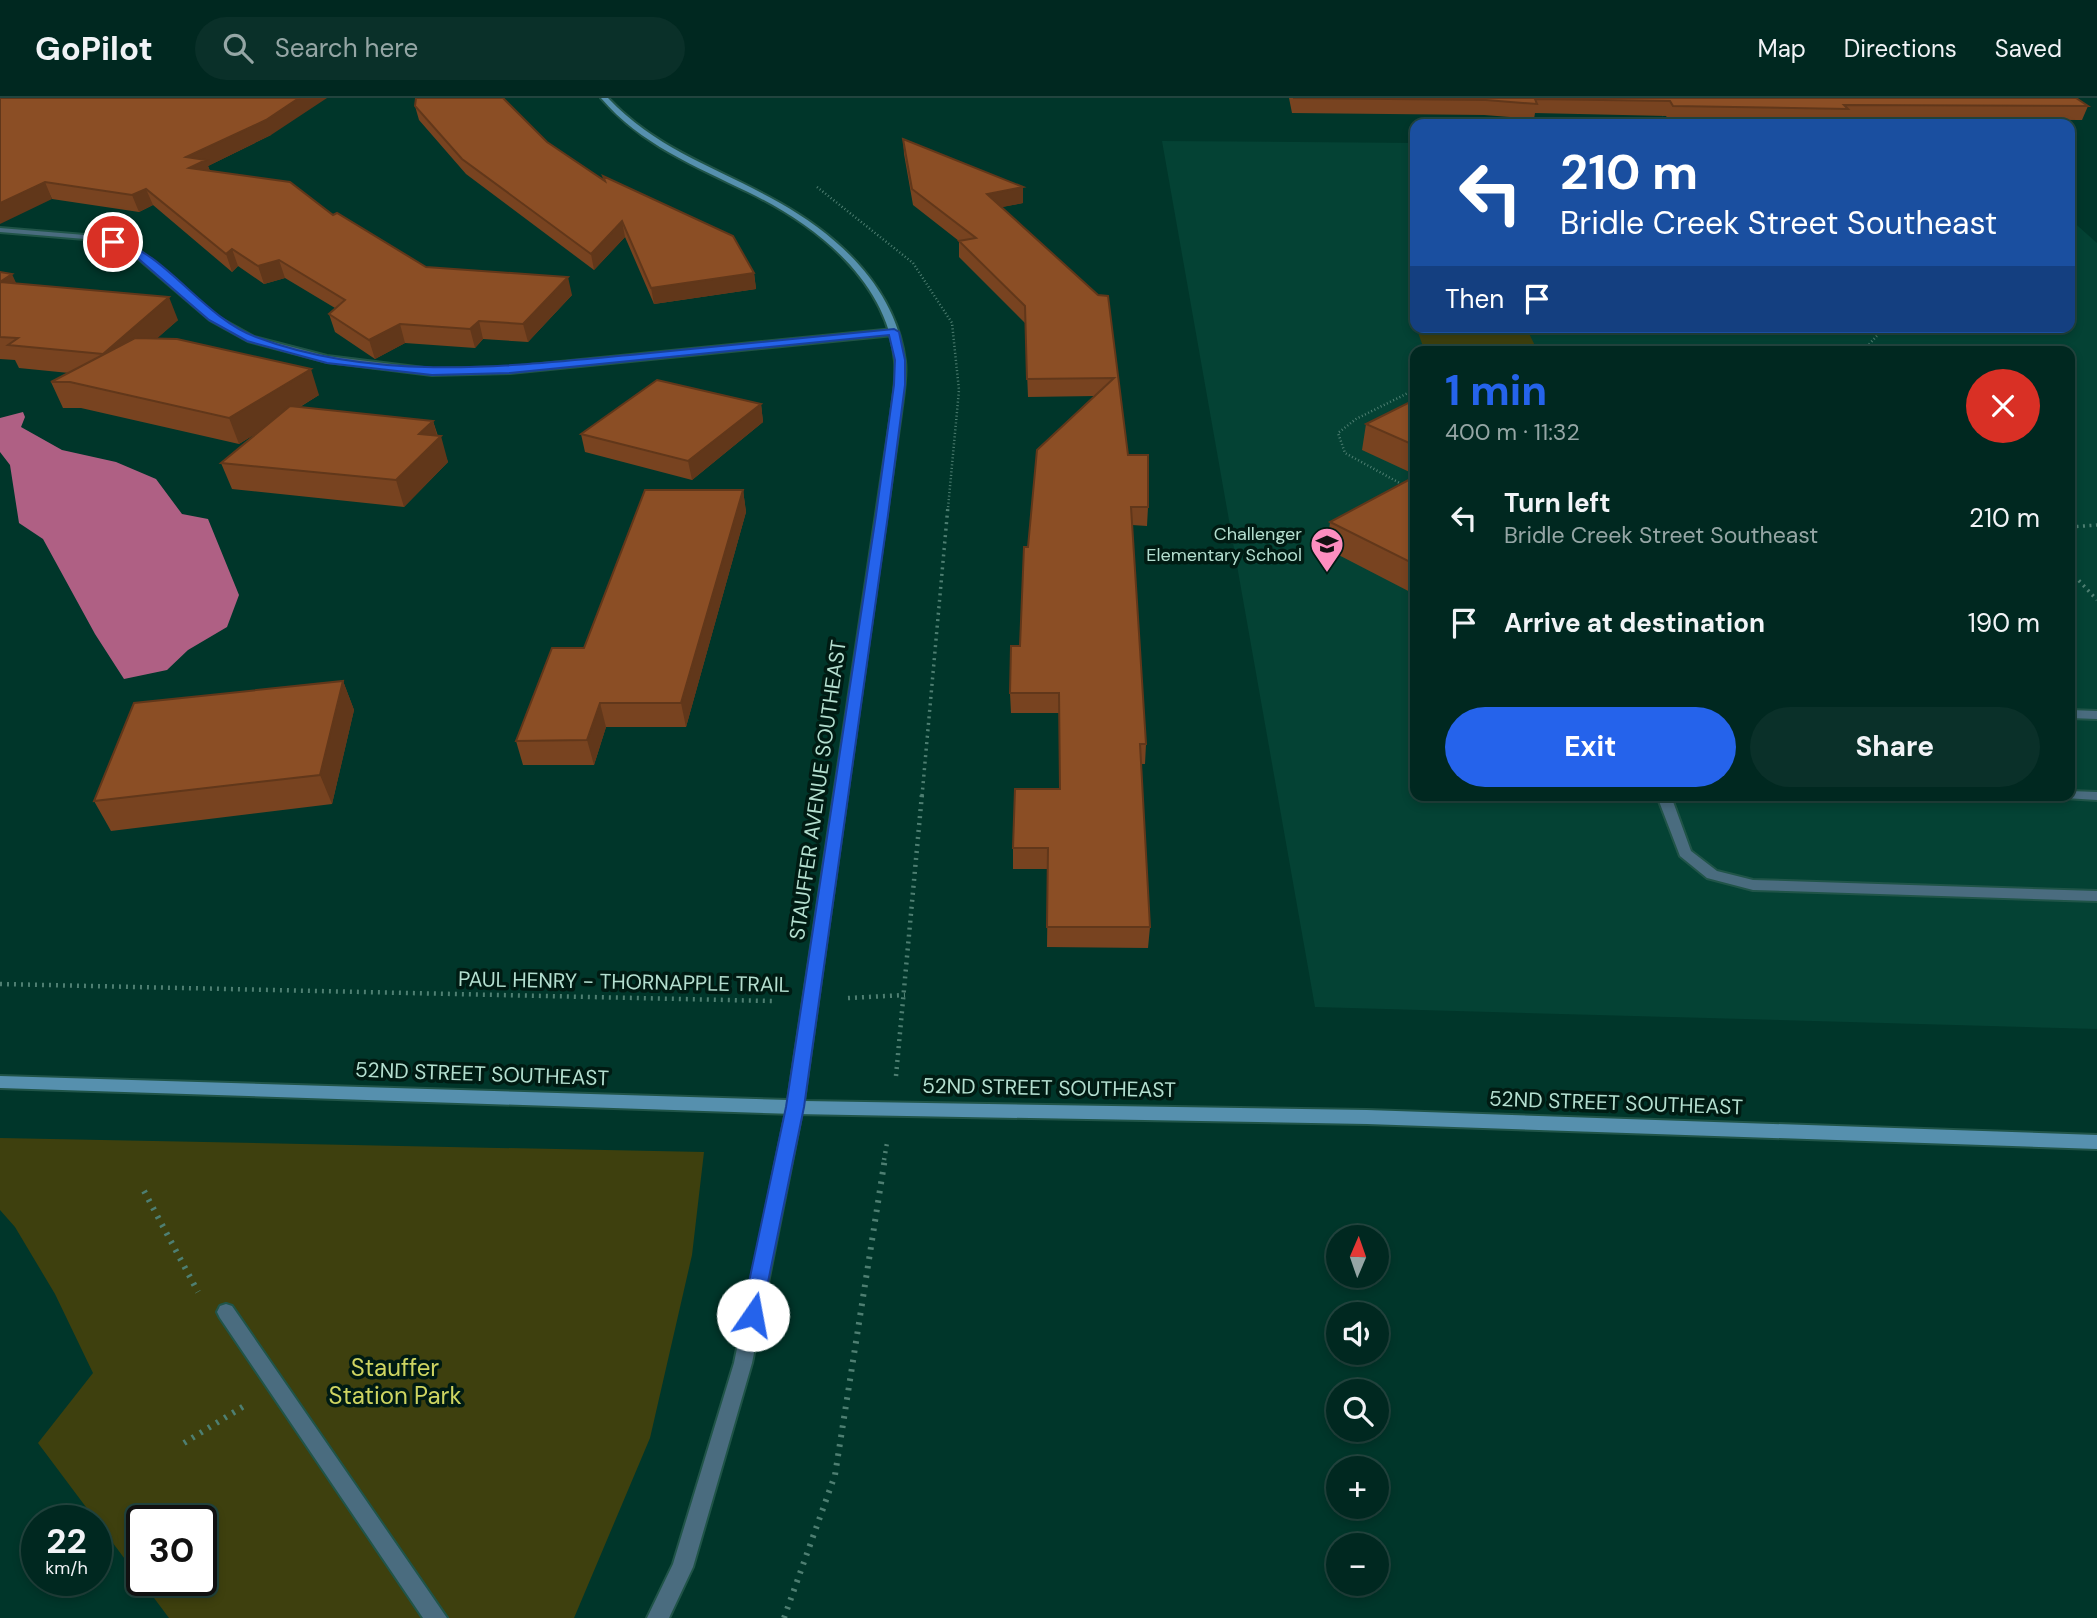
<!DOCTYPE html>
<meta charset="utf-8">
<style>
:root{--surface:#002820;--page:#0a3029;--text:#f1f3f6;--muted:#95a6a5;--line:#22443e;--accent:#2563eb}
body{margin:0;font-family:"DM Sans",sans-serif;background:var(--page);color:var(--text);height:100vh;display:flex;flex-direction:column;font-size:26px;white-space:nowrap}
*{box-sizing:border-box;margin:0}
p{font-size:23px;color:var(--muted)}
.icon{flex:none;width:38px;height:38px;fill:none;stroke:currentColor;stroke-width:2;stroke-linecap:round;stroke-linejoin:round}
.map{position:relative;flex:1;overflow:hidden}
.panel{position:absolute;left:1410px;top:248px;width:665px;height:455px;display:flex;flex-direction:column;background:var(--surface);border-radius:14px;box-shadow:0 4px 10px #0003,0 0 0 2px var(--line)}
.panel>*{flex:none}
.top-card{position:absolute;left:1410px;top:21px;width:665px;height:214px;border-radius:14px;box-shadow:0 4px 10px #0003,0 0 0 2px var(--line);background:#1a4fa0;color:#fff;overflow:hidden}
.needle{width:46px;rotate:2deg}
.tools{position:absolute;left:1326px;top:1127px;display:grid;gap:14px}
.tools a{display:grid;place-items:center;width:63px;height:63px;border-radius:50%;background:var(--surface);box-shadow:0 4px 10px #0003,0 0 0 2px var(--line);font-size:35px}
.speed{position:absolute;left:21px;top:1407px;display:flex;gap:14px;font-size:35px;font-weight:700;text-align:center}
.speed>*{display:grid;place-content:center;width:91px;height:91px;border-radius:50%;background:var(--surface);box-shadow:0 4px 10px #0003,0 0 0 2px var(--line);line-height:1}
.speed small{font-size:18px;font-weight:400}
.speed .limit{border:4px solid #111;border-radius:10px;background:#fff;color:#111}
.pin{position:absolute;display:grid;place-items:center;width:60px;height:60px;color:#fff;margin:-30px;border:4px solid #fff;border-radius:50%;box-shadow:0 2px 7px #0007}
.me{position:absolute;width:77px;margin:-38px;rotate:12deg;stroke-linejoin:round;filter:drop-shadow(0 0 5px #0008)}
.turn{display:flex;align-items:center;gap:24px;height:147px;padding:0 35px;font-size:32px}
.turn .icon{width:91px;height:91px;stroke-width:2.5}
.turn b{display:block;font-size:49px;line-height:60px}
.then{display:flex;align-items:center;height:66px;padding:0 35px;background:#0003;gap:14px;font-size:26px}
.round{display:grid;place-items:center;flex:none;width:74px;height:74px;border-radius:37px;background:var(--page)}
.headline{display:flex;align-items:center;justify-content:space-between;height:119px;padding:0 35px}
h1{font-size:42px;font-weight:700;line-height:52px;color:var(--accent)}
.button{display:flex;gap:14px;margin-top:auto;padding:14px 35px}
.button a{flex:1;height:80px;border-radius:42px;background:var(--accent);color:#fff;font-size:28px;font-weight:700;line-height:80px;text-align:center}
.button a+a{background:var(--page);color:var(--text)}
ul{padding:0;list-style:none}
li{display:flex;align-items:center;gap:21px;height:105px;padding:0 35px}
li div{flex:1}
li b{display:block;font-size:26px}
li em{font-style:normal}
header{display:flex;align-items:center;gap:42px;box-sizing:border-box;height:98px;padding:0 35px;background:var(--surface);border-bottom:2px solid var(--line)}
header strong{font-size:33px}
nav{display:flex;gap:38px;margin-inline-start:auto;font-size:24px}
.search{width:490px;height:63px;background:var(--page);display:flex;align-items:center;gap:18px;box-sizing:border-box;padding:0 24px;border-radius:38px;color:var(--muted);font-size:26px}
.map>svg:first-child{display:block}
</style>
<header>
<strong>GoPilot</strong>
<div class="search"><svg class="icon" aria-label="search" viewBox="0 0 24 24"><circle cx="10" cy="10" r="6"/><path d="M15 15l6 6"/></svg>Search here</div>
<nav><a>Map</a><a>Directions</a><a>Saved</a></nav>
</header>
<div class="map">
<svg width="2097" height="1520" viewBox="0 0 2097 1520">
<rect width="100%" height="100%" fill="#00362a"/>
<path fill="#044234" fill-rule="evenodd" d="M 1162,43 L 1416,45 L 1416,229 L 2070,229 L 2070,121 L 2097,145 L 2097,931 L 1315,909 ZM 1416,254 L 2070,254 L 2070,698 L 1416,698 Z"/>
<path fill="#3e400e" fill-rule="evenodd" d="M 1416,229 L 1526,229 L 1538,254 L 1425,254 Z
M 0,1040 L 704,1054 L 692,1157 L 650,1340 L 574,1520 L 169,1520 L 38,1345 L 93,1275 L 55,1196 L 15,1129 L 0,1112 ZM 142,1423 L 201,1423 L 201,1482 L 142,1482 Z"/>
<path fill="#af6084" d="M 23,314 L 25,319 L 21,329 L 62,352 L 116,364 L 156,381 L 182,416 L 208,421 L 239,497 L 227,529 L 188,552 L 167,572 L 124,581 L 95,536 L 43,441 L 19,425 L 10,367 L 0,354 L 0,320 Z"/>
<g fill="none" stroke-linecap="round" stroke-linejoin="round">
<defs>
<path id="lane" d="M 2070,612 L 2097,613 L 2097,621 L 2070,620 Z
M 2070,693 L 2097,694 L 2097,702 L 2065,700 L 2064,698 L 2070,698 Z
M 1657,698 L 1671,698 L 1691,753 L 1717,773 L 1753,782 L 2097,793 L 2097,803 L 1753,792 L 1707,780 L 1680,758 Z
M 226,1206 L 232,1208 L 447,1520 L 423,1520 L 220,1220 L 217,1214 L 220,1208 Z"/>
<path id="street" d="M 0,130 L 97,138 L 132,146 L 216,218 L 254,239 L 327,258 L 432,271 L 510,269 L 894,231 L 898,234 L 894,237 L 510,275 L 432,277 L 327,264 L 248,243 L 210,222 L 126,150 L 97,142 L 0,134 Z
M 795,1002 L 801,1004 L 803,1009 L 752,1265 L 693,1469 L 669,1520 L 647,1520 L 673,1466 L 734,1265 L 787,1009 L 789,1004 Z"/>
<path id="secondary" d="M 601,0 L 608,0 C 658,53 719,70 780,105 C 840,139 896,191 905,263 C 907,280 903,299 901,316 L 804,1003 L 1367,1012 L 2097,1037 L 2097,1051 L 1367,1026 L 795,1016 L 0,990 L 0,978 L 788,1002 L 891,316 C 893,299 897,280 895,263 C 887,182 816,127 748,94 C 695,68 640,46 601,0 Z"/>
</defs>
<use href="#lane" stroke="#205448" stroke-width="4"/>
<use href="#street" stroke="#205448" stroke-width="4"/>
<use href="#secondary" stroke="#205448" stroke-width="4"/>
<path stroke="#4e7f72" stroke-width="2.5" stroke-dasharray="1 2.5" stroke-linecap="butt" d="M 1661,14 L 1670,26
M 817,89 L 913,165 L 952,225 L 959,292 L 948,410
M 1862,254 L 1885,229
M 1405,388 L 1345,355 L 1338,335 L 1356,321 L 1416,291"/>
<path stroke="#4e7f72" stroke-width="3.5" stroke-dasharray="2 4.5" stroke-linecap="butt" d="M 2070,429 L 2097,427
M 2070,473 L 2097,502
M 922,698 L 948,408"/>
<path stroke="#4e7f72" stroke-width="4.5" stroke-dasharray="2 5" stroke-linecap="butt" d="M 0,886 L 772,903
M 848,900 L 905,897
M 896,978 L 922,696
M 884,1062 L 887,1045"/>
<path stroke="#4e7f72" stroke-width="6" stroke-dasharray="2.5 7" stroke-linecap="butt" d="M 144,1093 L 198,1194
M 184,1345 L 244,1308
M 784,1520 L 835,1377 L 885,1060"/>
<use href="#lane" fill="#4a6c7f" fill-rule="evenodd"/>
<use href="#street" fill="#4a6c7f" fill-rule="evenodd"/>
<use href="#secondary" fill="#5690ae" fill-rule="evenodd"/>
</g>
<path fill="#784320" d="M 0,0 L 271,37 L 208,68 L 210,73 L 333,117 L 426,169 L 572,197 L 528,244 L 483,241 L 475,250 L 405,245 L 375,261 L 335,234 L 329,216 L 335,210 L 285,180 L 264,186 L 238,168 L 232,174 L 153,107 L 139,114 L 52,101 Z
M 1289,0 L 2076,0 L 2088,8 L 2082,22 L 1845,21 L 1844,25 L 1669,22 L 1666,18 L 1535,15 L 1534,21 L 1484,17 L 1292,15 Z
M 415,8 L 547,44 L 604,82 L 603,78 L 754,175 L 756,191 L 654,206 L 625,139 L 594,172 L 466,76 L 419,22 Z
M 903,41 L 1023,105 L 1001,109 L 1098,197 L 1128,357 L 1148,409 L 1147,428 L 1132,427 L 1146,646 L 1145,666 L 1141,666 L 1150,829 L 1148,850 L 1047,849 L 1048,771 L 1013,771 L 1013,750 L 1059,691 L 1059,615 L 1011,615 L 1010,595 L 1020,548 L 1028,449 L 1095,298 L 1028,299 L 1025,225 L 959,159 L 959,143 L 913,107 L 904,56 Z
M 0,174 L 17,186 L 178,222 L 156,241 L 319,297 L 300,309 L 433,323 L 438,338 L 448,364 L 404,409 L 232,391 L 221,365 L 257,335 L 239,346 L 81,310 L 63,310 L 51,284 L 69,275 L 19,270 L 15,262 L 0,261 Z
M 1416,301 L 1416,377 L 1362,352 L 1366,326 Z
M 761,306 L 763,324 L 692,382 L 585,354 L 581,336 Z
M 1416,378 L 1416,497 L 1327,451 L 1330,424 Z
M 743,392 L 746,414 L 686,629 L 606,629 L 594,667 L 523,667 L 516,643 L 584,550 Z
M 343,583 L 354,612 L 332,706 L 111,733 L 94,703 Z"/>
<path fill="#61371a" d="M 299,0 L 327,0 L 271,37 L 208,68 L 212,78 L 195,86 L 186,59 Z
M 45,84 L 52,101 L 0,126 L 0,105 Z
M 1023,89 L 1023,105 L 988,112 L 987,96 Z
M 146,91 L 153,107 L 139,114 L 132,97 Z
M 622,123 L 625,139 L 594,172 L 591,156 Z
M 232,151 L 238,168 L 232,174 L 226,156 Z
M 279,162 L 285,180 L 264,186 L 258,168 Z
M 754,175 L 756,191 L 654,206 L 651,190 Z
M 12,176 L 22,198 L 0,184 Z
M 568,179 L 572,197 L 528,244 L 523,226 Z
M 169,199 L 178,222 L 113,279 L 103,256 Z
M 479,223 L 483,241 L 475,250 L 470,231 Z
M 400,226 L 405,245 L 375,261 L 369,242 Z
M 311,271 L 319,297 L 239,346 L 229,320 Z
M 761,306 L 763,324 L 692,382 L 688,363 Z
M 433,323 L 438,341 L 441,338 L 448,364 L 404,409 L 396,382 L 419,336 Z
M 743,392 L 746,414 L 686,629 L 681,605 Z
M 343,583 L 354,612 L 332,706 L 320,677 Z
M 600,605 L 606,629 L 594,667 L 587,642 Z"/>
<path fill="#8b4e25" stroke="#61371a" stroke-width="2" d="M 0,0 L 299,0 L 266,22 L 186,59 L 206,62 L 189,70 L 290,84 L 333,117 L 337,115 L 426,169 L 568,179 L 523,226 L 479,223 L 470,231 L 400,226 L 369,242 L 329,216 L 345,202 L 279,162 L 258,168 L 232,151 L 226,156 L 146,91 L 132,97 L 45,84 L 0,105 Z
M 416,0 L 503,0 L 547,44 L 605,83 L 603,78 L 733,138 L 754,175 L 651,190 L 622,123 L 591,156 L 462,61 L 415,8 Z
M 1293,0 L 2076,0 L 2088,8 L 1844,7 L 1848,11 L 1673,8 L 1670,3 L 1535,1 L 1537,6 L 1486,2 Z
M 903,41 L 1023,89 L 987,96 L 1098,197 L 1108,198 L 1128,357 L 1148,357 L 1148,409 L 1131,409 L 1146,646 L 1140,646 L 1150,829 L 1047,829 L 1048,750 L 1013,750 L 1015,691 L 1060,691 L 1059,595 L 1010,595 L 1011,548 L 1020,548 L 1024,449 L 1028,449 L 1037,352 L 1114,280 L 1027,281 L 1025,208 L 959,143 L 976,140 L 912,91 Z
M 0,174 L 12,176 L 0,184 Z
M 0,184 L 169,199 L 103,256 L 8,247 L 18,240 L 0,239 Z
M 135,240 L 177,241 L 311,271 L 229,320 L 70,284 L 51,284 Z
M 657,282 L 761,306 L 688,363 L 581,336 Z
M 1416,301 L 1416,348 L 1366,326 Z
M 290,308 L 433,323 L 419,336 L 441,338 L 396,382 L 221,365 Z
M 1416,378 L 1416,467 L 1330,424 Z
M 645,392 L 743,392 L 681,605 L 600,605 L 587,642 L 516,643 L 552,550 L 584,550 Z
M 343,583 L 320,677 L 94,703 L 134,605 Z"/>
<path fill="#2563eb" stroke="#184099" stroke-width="2" d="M 113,141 C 166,154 202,219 256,239 C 378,285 513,268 640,256 C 724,247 809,239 894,231 L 899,234 L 905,262 L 905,287 L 888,417 L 804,1009 L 760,1223 L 753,1226 L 745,1223 L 742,1217 L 786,1009 L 876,417 L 894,287 L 895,262 L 889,237 L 510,275 L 432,277 L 327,265 L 247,243 L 209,222 L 126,150 L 110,146 Z"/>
<defs>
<symbol id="school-pin" viewBox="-11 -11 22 30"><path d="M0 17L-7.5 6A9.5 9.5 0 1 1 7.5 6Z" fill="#fd8ec0" stroke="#001b13"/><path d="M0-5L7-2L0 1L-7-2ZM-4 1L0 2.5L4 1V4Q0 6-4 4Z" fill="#111"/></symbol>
</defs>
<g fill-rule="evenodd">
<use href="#school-pin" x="1308" y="427" width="38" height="52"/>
</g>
<g text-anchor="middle" stroke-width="7" stroke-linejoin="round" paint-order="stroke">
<g font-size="18" fill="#b4dfd0" stroke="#001b13" text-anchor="end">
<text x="1302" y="442">Challenger<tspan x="1302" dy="21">Elementary School</tspan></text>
</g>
<g font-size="21" fill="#b4dfd0" stroke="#001b13">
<text transform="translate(818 692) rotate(-82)" y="7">STAUFFER AVENUE SOUTHEAST</text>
<text transform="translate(624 884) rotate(1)" y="7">PAUL HENRY - THORNAPPLE TRAIL</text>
<text transform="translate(482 976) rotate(2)" y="7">52ND STREET SOUTHEAST</text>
<text transform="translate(1049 990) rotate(1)" y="7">52ND STREET SOUTHEAST</text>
<text transform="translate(1616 1005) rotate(2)" y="7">52ND STREET SOUTHEAST</text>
</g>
<g font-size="24" fill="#ced561" stroke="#001b13">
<text x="395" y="1278">Stauffer<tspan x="395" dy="28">Station Park</tspan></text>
</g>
</g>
</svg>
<div class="tools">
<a><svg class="needle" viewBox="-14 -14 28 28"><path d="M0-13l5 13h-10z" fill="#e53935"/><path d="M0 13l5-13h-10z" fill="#95a6a5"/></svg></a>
<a><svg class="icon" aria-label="sound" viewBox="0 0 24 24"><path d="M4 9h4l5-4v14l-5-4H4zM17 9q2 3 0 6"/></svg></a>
<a><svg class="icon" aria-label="search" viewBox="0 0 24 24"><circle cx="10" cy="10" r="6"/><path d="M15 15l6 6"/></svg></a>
<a>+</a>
<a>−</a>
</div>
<div class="speed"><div>22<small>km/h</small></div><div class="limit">30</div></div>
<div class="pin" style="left:113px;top:144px;background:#d93025"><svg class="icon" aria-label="arrive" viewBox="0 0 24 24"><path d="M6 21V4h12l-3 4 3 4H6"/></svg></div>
<svg class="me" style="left:753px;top:1217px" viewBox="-20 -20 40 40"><circle r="19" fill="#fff"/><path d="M0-13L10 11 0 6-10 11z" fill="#2563eb"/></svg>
<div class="top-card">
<div class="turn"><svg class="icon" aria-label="left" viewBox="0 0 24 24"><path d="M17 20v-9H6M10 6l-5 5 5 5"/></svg><div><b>210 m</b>Bridle Creek Street Southeast</div></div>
<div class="then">Then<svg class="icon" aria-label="arrive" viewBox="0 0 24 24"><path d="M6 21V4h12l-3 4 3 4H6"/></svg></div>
</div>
<section class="panel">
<div class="headline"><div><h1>1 min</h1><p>400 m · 11:32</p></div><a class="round" style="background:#d93025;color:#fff"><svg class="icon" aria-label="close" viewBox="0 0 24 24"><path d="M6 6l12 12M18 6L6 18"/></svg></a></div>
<ul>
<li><svg class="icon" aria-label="left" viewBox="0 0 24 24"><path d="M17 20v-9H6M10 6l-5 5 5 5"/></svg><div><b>Turn left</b><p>Bridle Creek Street Southeast</p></div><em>210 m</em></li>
<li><svg class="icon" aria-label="arrive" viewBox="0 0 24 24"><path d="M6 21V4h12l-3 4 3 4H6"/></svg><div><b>Arrive at destination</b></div><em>190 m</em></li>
</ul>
<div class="button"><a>Exit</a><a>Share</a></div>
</section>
</div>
